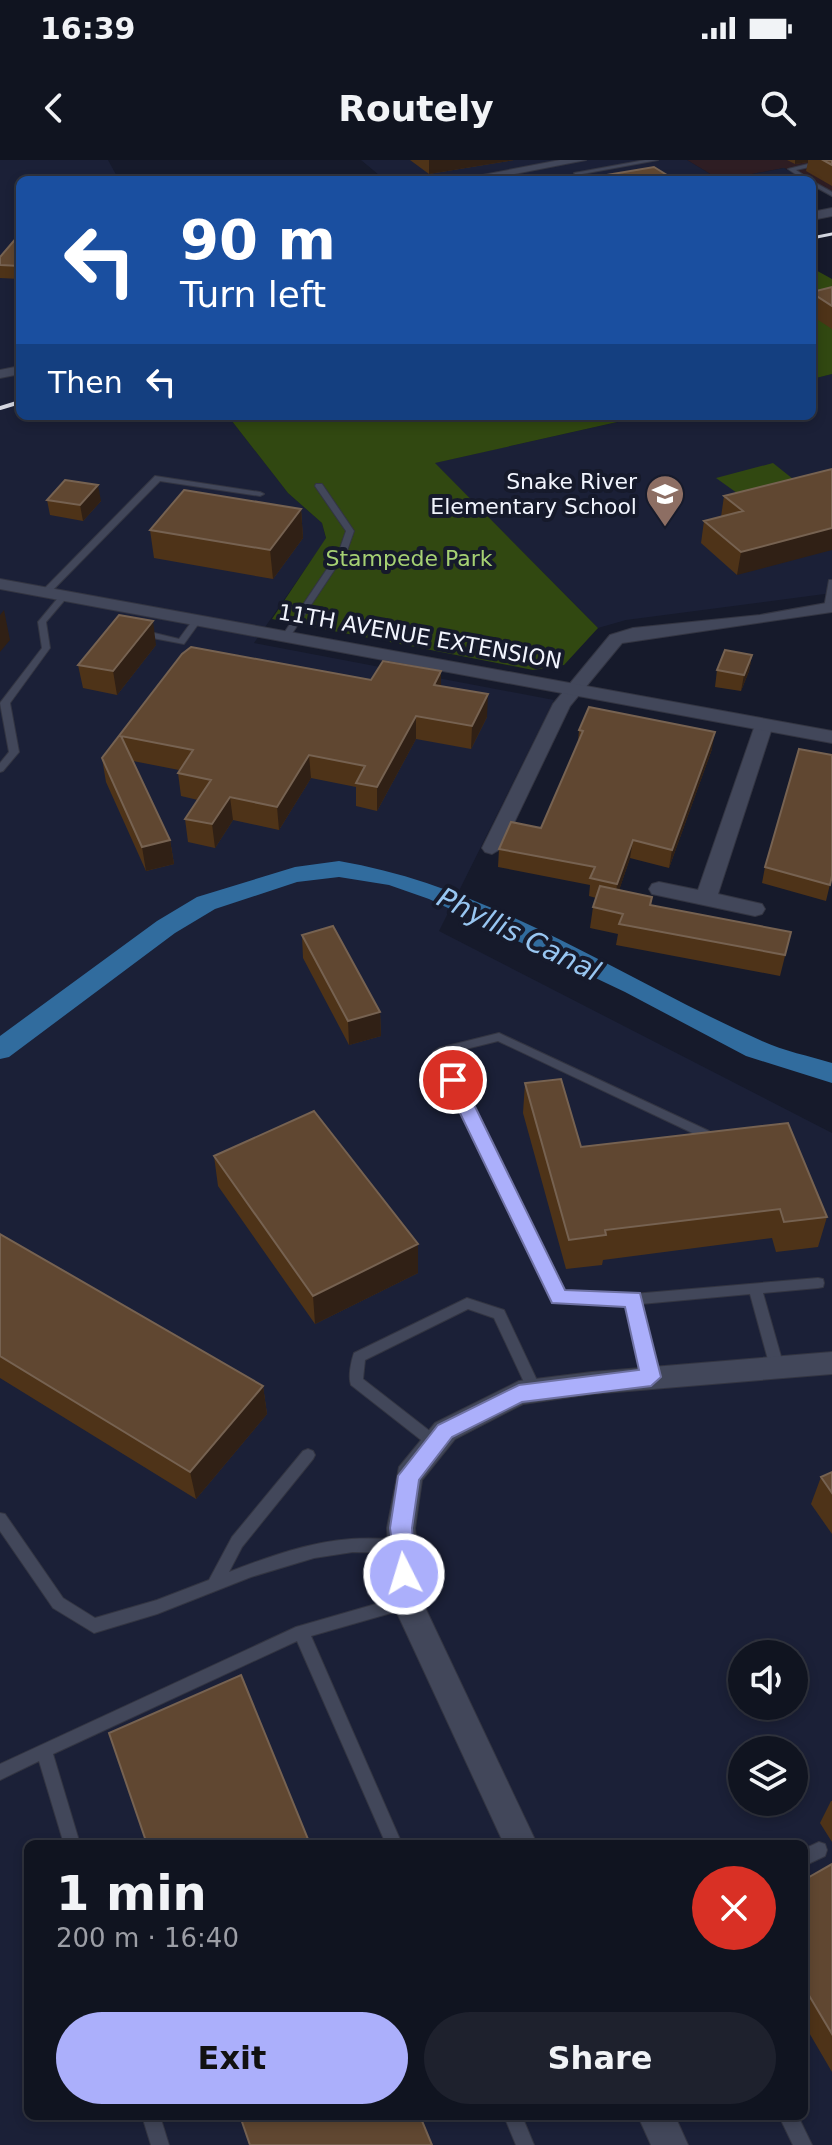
<!DOCTYPE html>
<meta charset="utf-8">
<style>
:root{--surface:#101420;--page:#1e212d;--text:#f1f3f6;--muted:#9c9ea5;--line:#30333e;--accent:#abaffb}
body{margin:0;font-family:"DejaVu Sans",sans-serif;background:var(--page);color:var(--text);height:100vh;display:flex;flex-direction:column;font-size:30px;white-space:nowrap}
*{box-sizing:border-box;margin:0}
p{font-size:26px;color:var(--muted)}
.icon{flex:none;width:44px;height:44px;fill:none;stroke:currentColor;stroke-width:2;stroke-linecap:round;stroke-linejoin:round}
.map{position:relative;flex:1;overflow:hidden}
.side{position:absolute;left:24px;top:1680px;width:784px;height:280px;display:flex;flex-direction:column;background:var(--surface);border-radius:12px;box-shadow:0 4px 12px #0003,0 0 0 2px var(--line)}
.side>*{flex:none}
.banner{position:absolute;left:16px;top:16px;width:800px;height:244px;border-radius:12px;box-shadow:0 4px 12px #0003,0 0 0 2px var(--line);background:#1a4fa0;color:#fff;overflow:hidden}
.buttons{position:absolute;left:728px;top:1480px;display:grid;gap:16px}
.buttons a{display:grid;place-items:center;width:80px;height:80px;border-radius:50%;background:var(--surface);box-shadow:0 4px 12px #0003,0 0 0 2px var(--line);font-size:40px}
.pin{position:absolute;display:grid;place-items:center;width:68px;height:68px;color:#fff;margin:-34px;border:4px solid #fff;border-radius:50%;box-shadow:0 2px 8px #0007}
.me{position:absolute;width:88px;margin:-44px;rotate:355deg;stroke-linejoin:round;filter:drop-shadow(0 0 6px #0008)}
.turn{display:flex;align-items:center;gap:28px;height:168px;padding:0 32px;font-size:36px}
.turn .icon{width:104px;height:104px;stroke-width:2.5}
.turn b{display:block;font-size:56px;line-height:68px}
.then{display:flex;align-items:center;height:76px;padding:0 32px;background:#0003;gap:16px;font-size:30px}
.round{display:grid;place-items:center;flex:none;width:84px;height:84px;border-radius:42px;background:var(--page)}
.overview{display:flex;align-items:center;justify-content:space-between;height:136px;padding:0 32px}
h1{font-size:48px;font-weight:600;line-height:60px}
.action{display:flex;gap:16px;margin-top:auto;padding:16px 32px}
.action a{flex:1;height:92px;border-radius:48px;background:var(--accent);color:#111;font-size:32px;font-weight:600;line-height:92px;text-align:center}
.action a+a{background:var(--page);color:var(--text)}
.status{display:flex;justify-content:space-between;align-items:center;height:56px;padding:0 40px;background:var(--surface);direction:ltr}
.status svg{height:22px;fill:currentColor}
header{display:flex;justify-content:space-between;align-items:center;height:104px;padding:0 32px;background:var(--surface);font-size:36px;font-weight:600}
.map>svg:first-child{display:block}
</style>
<div class="status"><b>16:39</b><svg viewBox="0 0 49 12"><path d="M0 12V9h3v3zM5 12V6h3v6zM10 12V3h3v9zM15 12V0h3v12zM26 1h20v11H26zM47 4h2v5h-2z"/></svg></div>
<header><svg class="icon" aria-label="back" viewBox="0 0 24 24"><path d="M15 5l-7 7 7 7"/></svg>Routely<svg class="icon" aria-label="search" viewBox="0 0 24 24"><circle cx="10" cy="10" r="6"/><path d="M15 15l6 6"/></svg></header>
<div class="map">
<svg width="832" height="1985" viewBox="0 0 832 1985">
<rect width="100%" height="100%" fill="#161a2b"/>
<path fill="#2e1d23" d="M 687,0 L 832,0 L 832,35 L 812,24 L 812,20 L 784,8 L 720,20 Z"/>
<path fill="#1b2037" fill-rule="evenodd" d="M 0,0 L 108,0 L 119,20 L 20,20 L 20,256 L 228,256 L 288,333 L 322,363 L 326,379 L 254,483 L 554,540 L 439,771 L 832,973 L 832,1985 L 0,1985 ZM 742,1494 L 794,1494 L 794,1546 L 742,1546 ZM 742,1590 L 794,1590 L 794,1642 L 742,1642 ZM 28,1684 L 804,1684 L 804,1956 L 28,1956 Z
M 361,0 L 687,0 L 720,20 L 784,8 L 805,20 L 385,20 Z
M 832,214 L 832,433 L 626,460 L 598,468 L 434,303 L 644,256 L 812,256 L 812,219 Z"/>
<path fill="#314811" d="M 812,108 L 832,119 L 832,214 L 812,219 Z
M 228,256 L 644,256 L 435,303 L 598,468 L 564,505 L 533,510 L 272,459 L 326,378 L 322,363 L 288,333 Z
M 773,303 L 793,319 L 737,333 L 716,318 Z"/>
<g fill="none" stroke-linecap="round" stroke-linejoin="round">
<path fill="#316c9e" fill-rule="evenodd" d="M 339,701 C 493,727 622,819 762,881 C 784,891 809,896 832,903 L 832,923 L 746,896 L 625,832 L 429,739 L 389,725 L 339,717 L 297,722 L 215,749 L 175,773 L 9,897 L 0,899 L 0,876 L 157,761 L 197,737 L 295,707 Z"/>
<defs>
<path id="service" d="M 645,0 L 658,0 L 582,14 L 590,20 L 583,20 L 574,13 Z
M 824,0 L 832,0 L 832,2 L 796,10 L 811,20 L 804,20 L 788,9 Z
M 812,21 L 832,32 L 832,36 L 812,25 Z
M 155,316 L 260,332 L 264,334 L 260,336 L 160,321 L 49,434 L 43,434 L 43,430 Z
M 316,324 L 322,324 L 354,371 L 347,391 L 289,478 L 286,479 L 282,476 L 339,391 L 346,371 L 315,326 Z
M 829,420 L 832,420 L 832,448 L 828,451 L 824,448 Z
M 62,433 L 69,435 L 46,462 L 50,488 L 10,543 L 19,592 L 3,611 L 0,612 L 0,603 L 9,592 L 0,543 L 42,488 L 38,462 Z
M 198,456 L 202,459 L 184,484 L 142,476 L 138,473 L 142,470 L 179,479 L 195,457 Z
M 499,873 L 709,971 L 711,974 L 705,978 L 701,977 L 498,881 L 446,894 L 563,1133 L 633,1134 L 818,1118 L 823,1119 L 824,1123 L 823,1127 L 818,1128 L 763,1133 L 784,1207 L 782,1211 L 777,1213 L 772,1211 L 770,1207 L 750,1134 L 641,1144 L 658,1217 L 656,1221 L 651,1223 L 646,1221 L 644,1217 L 628,1144 L 554,1142 L 433,892 L 439,888 Z
M 467,1138 L 504,1150 L 542,1231 L 540,1235 L 535,1237 L 530,1235 L 494,1158 L 468,1149 L 365,1200 L 363,1219 L 440,1279 L 442,1283 L 440,1287 L 435,1289 L 430,1287 L 351,1225 C 348,1217 351,1201 354,1193 Z
M 308,1289 L 313,1291 L 315,1295 L 313,1299 L 242,1387 L 229,1412 C 268,1397 309,1382 351,1379 C 368,1378 385,1379 402,1379 L 407,1381 L 409,1386 L 407,1391 L 402,1393 L 353,1392 L 314,1398 L 251,1417 L 157,1454 L 94,1473 L 53,1448 L 0,1371 L 0,1353 L 5,1354 L 63,1438 L 95,1458 L 157,1440 L 209,1420 L 232,1377 L 303,1291 Z
M 407,1435 L 412,1437 L 414,1442 L 412,1447 L 311,1476 L 402,1684 L 386,1684 L 297,1481 L 53,1594 L 80,1684 L 64,1684 L 39,1601 L 0,1620 L 0,1604 L 296,1467 Z
M 819,1682 L 825,1684 L 827,1690 L 825,1696 L 804,1706 L 804,1689 Z
M 142,1956 L 160,1956 L 169,1985 L 151,1985 Z
M 504,1956 L 522,1956 L 534,1985 L 516,1985 Z
M 779,1956 L 798,1956 L 812,1985 L 793,1985 Z"/>
<path id="minor" d="M 560,0 L 586,0 L 483,20 L 457,20 Z
M 832,442 L 832,452 L 622,483 L 570,546 L 502,688 L 492,694 L 485,692 L 482,688 L 553,544 L 610,475 L 633,468 L 760,455 Z
M 764,559 L 773,565 L 718,734 L 762,744 L 765,749 L 762,754 L 755,756 L 652,734 L 649,729 L 652,724 L 659,722 L 698,730 L 755,565 Z
M 832,1192 L 832,1214 L 592,1234 L 523,1244 L 455,1279 L 422,1320 L 415,1368 L 422,1441 L 537,1684 L 504,1684 L 392,1442 L 387,1368 L 399,1307 L 435,1263 L 519,1221 L 592,1212 Z
M 638,1956 L 675,1956 L 688,1985 L 651,1985 Z"/>
<path id="tertiary" d="M 832,48 L 832,56 L 812,60 L 812,52 Z
M 20,206 L 20,214 L 0,218 L 0,210 Z
M 0,419 L 832,571 L 832,583 L 0,429 Z"/>
</defs>
<use href="#service" stroke="#333542" stroke-width="2"/>
<use href="#minor" stroke="#333542" stroke-width="2"/>
<use href="#tertiary" stroke="#333542" stroke-width="2"/>
<use href="#service" fill="#42475a" fill-rule="evenodd"/>
<use href="#minor" fill="#42475a" fill-rule="evenodd"/>
<use href="#tertiary" fill="#42475a" fill-rule="evenodd"/>
<path stroke="#d4d7e1" stroke-width="3" d="M 812,78 L 832,74"/>
<path stroke="#d4d7e1" stroke-width="4" d="M 0,248 L 20,242"/>
</g>
<path fill="#4e3318" d="M 410,0 L 514,0 L 429,14 Z
M 787,0 L 832,0 L 832,26 L 806,11 L 808,2 L 795,4 Z
M 20,74 L 20,119 L 0,118 L 0,97 Z
M 832,127 L 832,169 L 812,156 L 812,132 Z
M 832,309 L 737,415 L 701,383 L 704,361 L 721,357 L 724,336 Z
M 47,340 L 101,341 L 83,361 L 50,355 Z
M 301,349 L 303,378 L 273,419 L 154,398 L 150,370 Z
M 156,485 L 117,535 L 83,528 L 78,505 Z
M 182,494 L 371,520 L 441,511 L 441,526 L 487,557 L 471,589 L 416,579 L 377,651 L 356,646 L 356,627 L 311,618 L 279,670 L 233,660 L 215,688 L 188,682 L 185,659 L 198,640 L 181,636 L 178,613 L 179,610 L 133,601 L 170,680 L 174,704 L 146,711 L 106,622 L 102,598 Z
M 752,495 L 749,511 L 741,531 L 715,527 L 717,510 Z
M 579,570 L 712,589 L 669,708 L 630,698 L 619,730 L 652,737 L 651,746 L 791,772 L 780,816 L 616,785 L 618,774 L 590,768 L 593,747 L 596,738 L 589,736 L 590,725 L 498,707 L 499,689 L 541,668 L 578,583 Z
M 765,707 L 832,716 L 826,741 L 762,723 Z
M 302,775 L 380,852 L 381,876 L 349,885 L 303,798 Z
M 525,923 L 581,987 L 827,1057 L 818,1087 L 776,1092 L 772,1078 L 603,1100 L 602,1105 L 566,1109 L 523,953 Z
M 214,996 L 418,1113 L 315,1164 L 218,1026 Z
M 0,1074 L 263,1226 L 267,1254 L 196,1339 L 0,1218 Z
M 832,1312 L 832,1374 L 811,1344 L 821,1317 Z
M 831,1641 L 832,1641 L 832,1682 L 820,1663 Z
M 832,1704 L 832,1912 L 804,1864 L 804,1720 Z"/>
<path fill="#302015" d="M 429,0 L 514,0 L 429,14 Z
M 795,0 L 808,0 L 808,2 L 795,4 Z
M 98,325 L 101,341 L 83,361 L 80,345 Z
M 301,349 L 303,378 L 273,419 L 270,390 Z
M 832,368 L 832,390 L 737,415 L 741,392 Z
M 4,450 L 10,480 L 0,492 L 0,455 Z
M 153,461 L 156,485 L 117,535 L 113,511 Z
M 752,495 L 749,511 L 741,531 L 744,515 Z
M 441,511 L 441,534 L 434,525 Z
M 488,534 L 487,557 L 471,589 L 472,566 Z
M 416,556 L 416,579 L 377,651 L 377,627 Z
M 715,572 L 712,589 L 669,708 L 672,690 Z
M 309,595 L 311,618 L 279,670 L 277,647 Z
M 230,637 L 233,660 L 215,688 L 212,664 Z
M 170,680 L 174,704 L 146,711 L 142,687 Z
M 633,680 L 630,698 L 615,742 L 617,724 Z
M 380,852 L 381,876 L 349,885 L 348,861 Z
M 418,1084 L 418,1113 L 315,1164 L 313,1136 Z
M 263,1226 L 267,1254 L 196,1339 L 190,1312 Z"/>
<path fill="#604731" stroke="#766251" stroke-width="2" d="M 823,0 L 832,0 L 832,5 Z
M 654,7 L 675,20 L 577,20 Z
M 20,74 L 20,106 L 0,105 L 0,97 L 18,76 Z
M 832,127 L 832,146 L 812,133 L 812,132 Z
M 832,309 L 832,368 L 741,392 L 704,361 L 743,351 L 724,336 Z
M 65,320 L 98,325 L 80,345 L 47,340 Z
M 184,330 L 301,349 L 270,390 L 150,370 Z
M 119,455 L 153,461 L 113,511 L 78,505 Z
M 191,487 L 371,520 L 383,501 L 441,511 L 434,525 L 488,534 L 472,566 L 416,556 L 377,627 L 356,623 L 365,606 L 309,595 L 277,647 L 230,637 L 212,664 L 185,659 L 211,620 L 178,613 L 193,590 L 121,576 L 170,680 L 142,687 L 102,598 L 182,494 Z
M 725,490 L 752,495 L 744,515 L 717,510 Z
M 589,547 L 715,572 L 672,690 L 633,680 L 617,724 L 590,718 L 595,707 L 499,689 L 511,662 L 541,668 L 583,571 L 579,570 Z
M 799,589 L 832,595 L 832,716 L 830,725 L 765,707 Z
M 600,726 L 652,737 L 650,745 L 791,772 L 785,795 L 619,764 L 623,754 L 593,747 Z
M 333,766 L 380,852 L 348,861 L 302,775 Z
M 561,919 L 581,987 L 788,963 L 827,1057 L 784,1062 L 780,1049 L 605,1070 L 606,1075 L 569,1080 L 525,923 Z
M 314,951 L 418,1084 L 313,1136 L 214,996 Z
M 0,1074 L 263,1226 L 190,1312 L 0,1196 Z
M 832,1312 L 832,1333 L 821,1317 Z
M 241,1515 L 310,1684 L 147,1684 L 109,1573 Z
M 832,1704 L 832,1874 L 804,1827 L 804,1720 Z
M 240,1956 L 420,1956 L 432,1985 L 250,1985 Z"/>
<path fill="#abaffb" stroke="#6f72a3" stroke-width="2" d="M 453,913 L 462,920 L 565,1130 L 640,1133 L 661,1217 L 651,1226 L 522,1242 L 452,1277 L 419,1320 L 412,1368 L 416,1414 L 412,1422 L 404,1425 L 397,1422 L 390,1368 L 398,1316 L 438,1265 L 519,1225 L 639,1210 L 625,1147 L 552,1143 L 444,920 Z"/>
<defs>
<symbol id="school-pin" viewBox="-11 -11 22 30"><path d="M0 17L-7.5 6A9.5 9.5 0 1 1 7.5 6Z" fill="#8d6e63" stroke="#161a2b"/><path d="M0-5L7-2L0 1L-7-2ZM-4 1L0 2.5L4 1V4Q0 6-4 4Z" fill="#fff"/></symbol>
</defs>
<g fill-rule="evenodd">
<use href="#school-pin" x="643" y="312" width="44" height="60"/>
</g>
<g text-anchor="middle" stroke-width="8" stroke-linejoin="round" paint-order="stroke">
<g font-size="22" fill="#f1f4fd" stroke="#161a2b" text-anchor="end">
<text x="637" y="329">Snake River<tspan x="637" dy="25">Elementary School</tspan></text>
</g>
<g font-size="22" fill="#a6d173" stroke="#161a2b">
<text x="409" y="406">Stampede Park</text>
</g>
<g font-size="22" fill="#f1f4fd" stroke="#161a2b">
<text transform="translate(420 476) rotate(10)" y="8">11TH AVENUE EXTENSION</text>
</g>
<g font-size="28" font-style="italic" fill="#98c6f1" stroke="#161a2b">
<text transform="translate(519 774) rotate(26)" y="10">Phyllis Canal</text>
</g>
</g>
</svg>
<div class="buttons">
<a><svg class="icon" aria-label="sound" viewBox="0 0 24 24"><path d="M4 9h4l5-4v14l-5-4H4zM17 9q2 3 0 6"/></svg></a>
<a><svg class="icon" aria-label="layers" viewBox="0 0 24 24"><path d="M12 4l9 5-9 5-9-5zM3 14l9 5 9-5"/></svg></a>
</div>
<div class="pin" style="left:453px;top:920px;background:#d93025"><svg class="icon" aria-label="arrive" viewBox="0 0 24 24"><path d="M6 21V4h12l-3 4 3 4H6"/></svg></div>
<svg class="me" style="left:404px;top:1414px" viewBox="-20 -20 40 40"><circle r="17" fill="#abaffb" stroke="#fff" stroke-width="3"/><path d="M0-11L8 9 0 5-8 9z" fill="#fff"/></svg>
<div class="banner">
<div class="turn"><svg class="icon" aria-label="left" viewBox="0 0 24 24"><path d="M17 20v-9H6M10 6l-5 5 5 5"/></svg><div><b>90 m</b>Turn left</div></div>
<div class="then">Then<svg class="icon" aria-label="left" viewBox="0 0 24 24"><path d="M17 20v-9H6M10 6l-5 5 5 5"/></svg></div>
</div>
<section class="side">
<div class="overview"><div><h1>1 min</h1><p>200 m · 16:40</p></div><a class="round" style="background:#d93025;color:#fff"><svg class="icon" aria-label="close" viewBox="0 0 24 24"><path d="M6 6l12 12M18 6L6 18"/></svg></a></div>
<div class="action"><a>Exit</a><a>Share</a></div>
</section>
</div>
